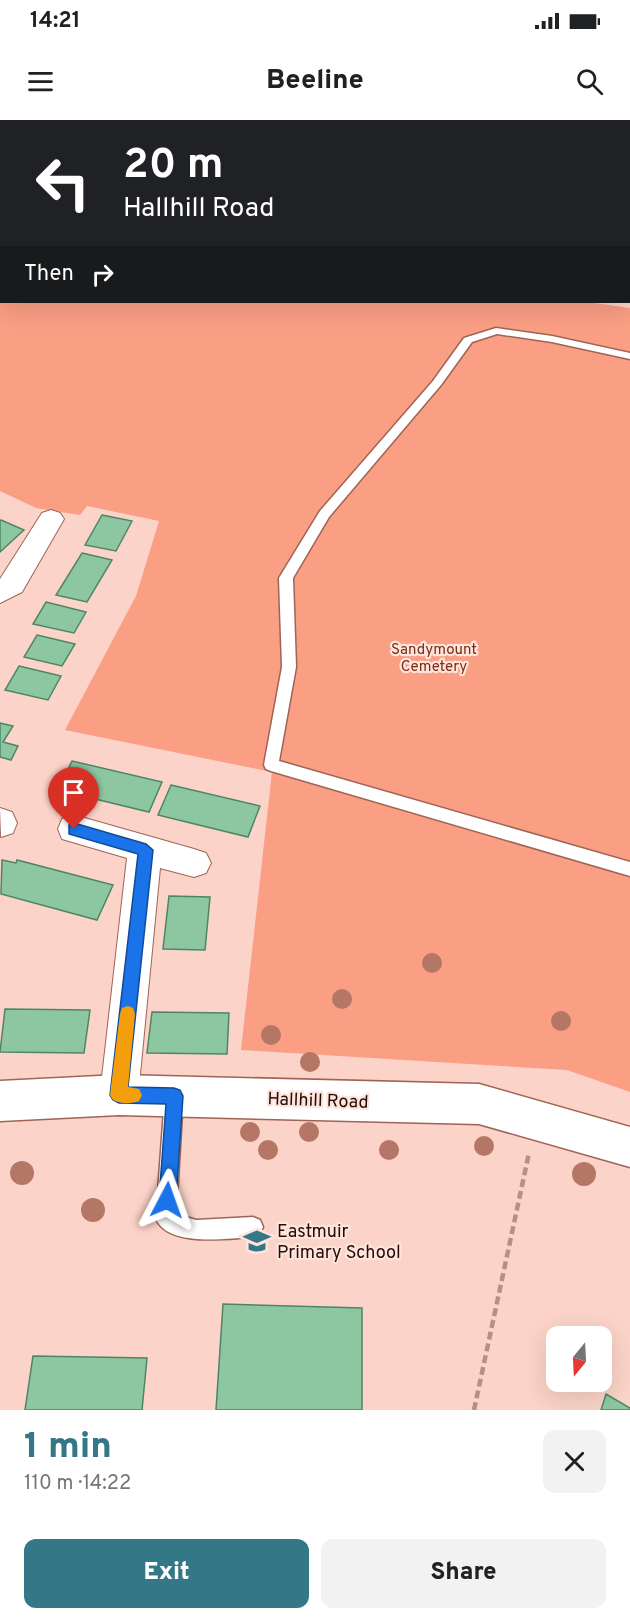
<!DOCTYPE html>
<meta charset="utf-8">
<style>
:root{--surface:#fff;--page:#f2f2f2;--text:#202124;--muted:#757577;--accent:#347787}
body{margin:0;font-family:Overpass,sans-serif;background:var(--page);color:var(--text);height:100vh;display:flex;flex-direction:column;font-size:22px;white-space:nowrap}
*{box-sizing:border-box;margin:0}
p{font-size:20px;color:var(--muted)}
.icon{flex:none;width:33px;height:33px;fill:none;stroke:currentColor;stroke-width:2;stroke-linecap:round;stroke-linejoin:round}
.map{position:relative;height:1290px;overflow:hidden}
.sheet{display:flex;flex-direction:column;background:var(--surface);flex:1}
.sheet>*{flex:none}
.top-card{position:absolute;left:0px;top:0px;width:630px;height:183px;box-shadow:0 6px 24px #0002;background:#202124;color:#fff;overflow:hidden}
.needle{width:39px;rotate:198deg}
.buttons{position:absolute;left:546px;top:1206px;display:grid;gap:12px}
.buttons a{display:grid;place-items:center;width:66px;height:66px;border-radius:12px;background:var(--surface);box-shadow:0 6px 24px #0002;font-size:30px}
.pin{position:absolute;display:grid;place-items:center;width:51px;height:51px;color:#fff;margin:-62px -26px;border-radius:50% 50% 50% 0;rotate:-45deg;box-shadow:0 0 6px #0007}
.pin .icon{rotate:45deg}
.me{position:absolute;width:66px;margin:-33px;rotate:4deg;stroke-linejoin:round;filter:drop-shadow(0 0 4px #0008)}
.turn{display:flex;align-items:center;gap:21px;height:126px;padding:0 24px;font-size:27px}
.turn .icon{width:78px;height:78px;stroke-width:2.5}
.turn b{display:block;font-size:42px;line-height:51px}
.then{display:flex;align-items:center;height:57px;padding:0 24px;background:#0003;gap:12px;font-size:22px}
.round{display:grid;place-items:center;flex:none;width:63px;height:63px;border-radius:12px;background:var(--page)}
.overview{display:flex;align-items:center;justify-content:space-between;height:102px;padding:0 24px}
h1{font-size:36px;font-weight:800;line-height:45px;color:var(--accent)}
.action{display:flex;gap:12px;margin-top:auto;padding:12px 24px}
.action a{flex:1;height:69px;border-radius:12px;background:var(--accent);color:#fff;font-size:24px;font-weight:800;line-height:69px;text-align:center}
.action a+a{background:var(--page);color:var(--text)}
.status{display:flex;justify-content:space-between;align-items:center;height:42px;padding:0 30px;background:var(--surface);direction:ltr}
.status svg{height:16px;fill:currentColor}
header{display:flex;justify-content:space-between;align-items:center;height:78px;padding:0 24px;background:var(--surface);font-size:27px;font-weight:800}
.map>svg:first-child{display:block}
</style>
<div class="status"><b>14:21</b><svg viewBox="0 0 49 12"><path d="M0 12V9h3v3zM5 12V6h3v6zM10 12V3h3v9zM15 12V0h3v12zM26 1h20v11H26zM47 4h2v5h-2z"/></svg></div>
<header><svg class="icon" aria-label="menu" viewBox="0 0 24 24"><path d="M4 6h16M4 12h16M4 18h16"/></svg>Beeline<svg class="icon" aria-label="search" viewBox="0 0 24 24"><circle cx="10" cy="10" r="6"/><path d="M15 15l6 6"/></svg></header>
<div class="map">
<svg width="630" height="1290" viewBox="0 0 630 1290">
<rect width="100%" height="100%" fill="#fbd3c8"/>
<path fill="#fa9e84" d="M 31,0 L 630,0 L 630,108 L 628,2 Z
M 0,24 L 2,182 L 587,182 L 630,188 L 630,972 L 567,950 L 241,930 L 272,652 L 65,610 L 136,476 L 159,401 L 87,386 L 80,395 L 36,388 L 0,371 Z"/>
<path fill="#8dc7a2" stroke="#4e8665" stroke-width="1.5" d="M 102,395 L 132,401 L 116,431 L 85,425 Z
M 1,400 L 24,410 L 0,432 L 0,401 Z
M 82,433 L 112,440 L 87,482 L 56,475 Z
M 46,482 L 86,492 L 74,513 L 33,504 Z
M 37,515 L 75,524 L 62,546 L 24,537 Z
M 19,546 L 61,556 L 48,580 L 5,570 Z
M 0,603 L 13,606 L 3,622 L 18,626 L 11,640 L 0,637 Z
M 72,641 L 162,662 L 149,692 L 58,670 Z
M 171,665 L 260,686 L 248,717 L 158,695 Z
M 2,740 L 16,743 L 17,740 L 113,765 L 97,800 L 1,774 Z
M 169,776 L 210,777 L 205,830 L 163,829 Z
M 5,889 L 90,890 L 84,933 L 0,932 Z
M 152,892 L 229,893 L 227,934 L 147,933 Z
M 223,1184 L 362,1188 L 362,1290 L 216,1290 Z
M 33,1236 L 147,1238 L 142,1290 L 25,1290 Z
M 606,1274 L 630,1288 L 630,1290 L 601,1290 Z"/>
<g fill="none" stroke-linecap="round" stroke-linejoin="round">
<defs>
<path id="lane" d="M 496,208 L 552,216 L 630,233 L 630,239 L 552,222 L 497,214 L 472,222 L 441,265 L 329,397 L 293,458 L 296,547 L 279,641 L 630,742 L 630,756 L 271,651 L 266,649 L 264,645 L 282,547 L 279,458 L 320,391 L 433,261 L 464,218 Z
M 174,967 L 180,970 L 183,976 L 176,1094 L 196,1100 L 253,1097 L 260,1100 L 263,1107 L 260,1114 L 253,1117 C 228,1118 169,1128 156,1099 L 165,976 L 168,970 Z"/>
<path id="street" d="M 51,390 L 60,393 L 64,399 L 22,472 L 0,483 L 0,459 L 42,393 Z
M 0,688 L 12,692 L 17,703 L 13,713 L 1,717 Z
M 74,695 L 194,729 L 206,733 L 211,743 L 206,753 L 194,757 L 160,748 L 138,975 L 132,988 L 119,994 L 106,988 L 100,975 L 127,738 L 62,719 L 58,709 L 62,699 Z"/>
<path id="secondary" d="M 119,955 L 479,964 L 630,1007 L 630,1047 L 479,1004 L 119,995 L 0,1001 L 0,961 Z"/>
</defs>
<use href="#lane" stroke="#9e6454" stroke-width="3"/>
<use href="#street" stroke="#9e6454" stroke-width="2"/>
<use href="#secondary" stroke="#9e6454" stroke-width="3"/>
<path stroke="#b49188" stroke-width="4.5" stroke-dasharray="8 4" stroke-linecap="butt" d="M 474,1290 L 529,1033"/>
<use href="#lane" fill="#fff" fill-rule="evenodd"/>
<use href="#street" fill="#fff" fill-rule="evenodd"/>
<use href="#secondary" fill="#fff" fill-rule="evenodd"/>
<defs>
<path id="rail" d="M 5,0 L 14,2"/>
</defs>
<use href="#rail" stroke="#86675f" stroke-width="4.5"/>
<use href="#rail" stroke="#ffe4dc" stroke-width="3" stroke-dasharray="9" stroke-linecap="butt"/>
</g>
<g fill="#b57765">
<circle cx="432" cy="843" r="10"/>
<circle cx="342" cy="879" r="10"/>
<circle cx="561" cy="901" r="10"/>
<circle cx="271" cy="915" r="10"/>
<circle cx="310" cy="942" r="10"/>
<circle cx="250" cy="1012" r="10"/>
<circle cx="309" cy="1012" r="10"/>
<circle cx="484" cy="1026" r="10"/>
<circle cx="268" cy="1030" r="10"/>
<circle cx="389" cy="1030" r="10"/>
<circle cx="22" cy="1053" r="12"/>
<circle cx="584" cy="1054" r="12"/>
<circle cx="93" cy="1090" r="12"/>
</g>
<path fill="#1a73e8" stroke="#114b97" stroke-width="1.5" d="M 74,703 L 146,724 L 153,730 L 128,967 L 174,968 L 180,970 L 183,976 L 176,1080 L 174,1086 L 167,1089 L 161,1086 L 159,1080 L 166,984 L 119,983 L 113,980 L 110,975 L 138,734 L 69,714 L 69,705 Z"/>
<path fill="#f59e0b" d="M 128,886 L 133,888 L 135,894 L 128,967 L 139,969 L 142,975 L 139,981 C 131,984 121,984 113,980 L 110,975 L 120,894 L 122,888 Z"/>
<defs>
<symbol id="school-bare" viewBox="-9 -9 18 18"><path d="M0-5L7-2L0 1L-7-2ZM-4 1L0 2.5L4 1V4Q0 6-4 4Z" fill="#347787" stroke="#ffe4dc" stroke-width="2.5" paint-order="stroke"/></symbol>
</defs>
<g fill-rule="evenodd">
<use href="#school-bare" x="238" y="1102" width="38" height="38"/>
</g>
<g text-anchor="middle" stroke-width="4.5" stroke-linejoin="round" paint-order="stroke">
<g font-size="15" fill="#7b2c14" stroke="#ffe4dc">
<text x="434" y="534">Sandymount<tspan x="434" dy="17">Cemetery</tspan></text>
</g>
<g font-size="18" fill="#220c06" stroke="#ffe4dc">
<text transform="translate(318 980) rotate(2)" y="6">Hallhill Road</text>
</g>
<g font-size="18" fill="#220c06" stroke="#ffe4dc" text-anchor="start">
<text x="277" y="1117">Eastmuir<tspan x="277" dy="21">Primary School</tspan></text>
</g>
</g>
</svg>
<div class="buttons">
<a><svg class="needle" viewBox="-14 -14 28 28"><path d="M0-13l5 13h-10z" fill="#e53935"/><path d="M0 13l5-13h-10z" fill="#757577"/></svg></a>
</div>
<div class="pin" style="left:74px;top:709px;background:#d93025"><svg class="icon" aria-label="arrive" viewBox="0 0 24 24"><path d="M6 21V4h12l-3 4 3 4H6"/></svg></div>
<svg class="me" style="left:167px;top:1080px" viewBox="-20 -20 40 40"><path d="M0-17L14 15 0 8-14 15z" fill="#1a73e8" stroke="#fff" stroke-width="4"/></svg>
<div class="top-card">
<div class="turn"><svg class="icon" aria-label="left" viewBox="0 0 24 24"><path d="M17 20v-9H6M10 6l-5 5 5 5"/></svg><div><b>20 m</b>Hallhill Road</div></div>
<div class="then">Then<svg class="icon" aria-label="right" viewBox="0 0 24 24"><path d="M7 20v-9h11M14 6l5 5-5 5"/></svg></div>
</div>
</div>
<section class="sheet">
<div class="overview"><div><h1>1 min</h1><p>110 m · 14:22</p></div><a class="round"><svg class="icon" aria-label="close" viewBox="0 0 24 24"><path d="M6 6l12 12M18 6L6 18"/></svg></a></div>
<div class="action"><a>Exit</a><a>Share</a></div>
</section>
